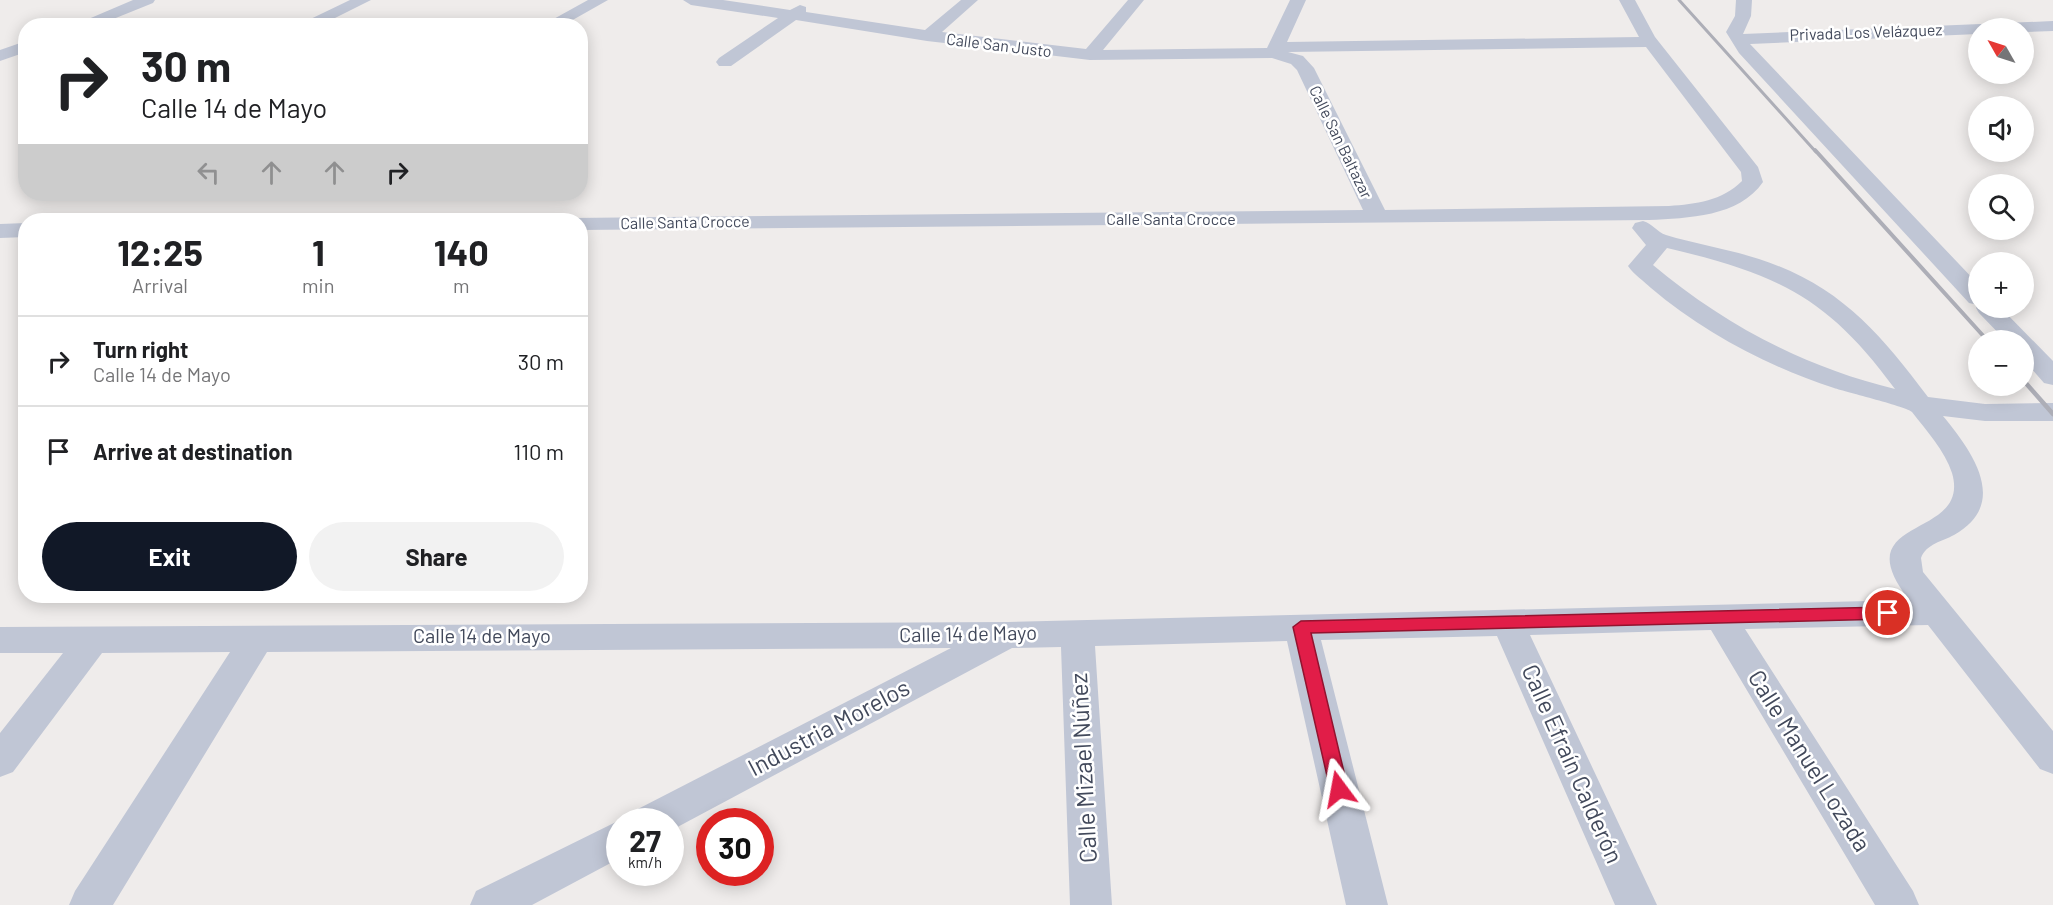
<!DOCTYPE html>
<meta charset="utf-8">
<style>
:root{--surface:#fff;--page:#f2f2f2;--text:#202124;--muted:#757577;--line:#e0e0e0;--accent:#111827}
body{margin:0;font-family:Barlow,sans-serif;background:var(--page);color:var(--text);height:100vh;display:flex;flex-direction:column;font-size:22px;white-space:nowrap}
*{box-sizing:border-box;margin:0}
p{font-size:20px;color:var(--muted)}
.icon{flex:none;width:33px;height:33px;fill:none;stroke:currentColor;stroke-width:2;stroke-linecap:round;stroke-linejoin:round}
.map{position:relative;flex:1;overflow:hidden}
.side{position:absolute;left:18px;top:213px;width:570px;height:390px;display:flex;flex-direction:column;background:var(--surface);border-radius:24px;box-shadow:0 3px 15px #0003}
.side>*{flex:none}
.banner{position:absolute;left:18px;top:18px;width:570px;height:183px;border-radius:24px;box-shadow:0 3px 15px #0003;background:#fff;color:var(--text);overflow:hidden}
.needle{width:39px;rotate:309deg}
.tools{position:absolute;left:1968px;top:18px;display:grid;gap:12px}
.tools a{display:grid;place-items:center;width:66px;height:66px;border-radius:50%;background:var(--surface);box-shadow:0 3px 15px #0003;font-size:30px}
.speed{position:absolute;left:606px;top:808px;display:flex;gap:12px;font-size:30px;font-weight:700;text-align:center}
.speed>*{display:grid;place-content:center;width:78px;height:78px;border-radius:50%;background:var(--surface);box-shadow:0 3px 15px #0003;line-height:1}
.speed small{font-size:15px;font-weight:400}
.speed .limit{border:9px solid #d22;background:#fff;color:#111}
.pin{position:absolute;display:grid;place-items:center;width:51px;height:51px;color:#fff;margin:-26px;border:3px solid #fff;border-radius:50%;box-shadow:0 2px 6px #0007}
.me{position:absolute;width:66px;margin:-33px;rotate:347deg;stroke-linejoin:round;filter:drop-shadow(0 0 4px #0008)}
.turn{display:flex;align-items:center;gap:21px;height:126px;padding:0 24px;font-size:27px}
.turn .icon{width:78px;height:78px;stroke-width:2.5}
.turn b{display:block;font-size:42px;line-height:51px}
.lanes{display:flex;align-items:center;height:57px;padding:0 24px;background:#0003;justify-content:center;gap:30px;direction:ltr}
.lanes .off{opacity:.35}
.eta{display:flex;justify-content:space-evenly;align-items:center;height:102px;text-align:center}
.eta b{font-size:36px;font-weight:700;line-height:42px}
.cta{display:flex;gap:12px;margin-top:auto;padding:12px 24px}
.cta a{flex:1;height:69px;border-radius:36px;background:var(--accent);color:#fff;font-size:24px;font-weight:700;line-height:69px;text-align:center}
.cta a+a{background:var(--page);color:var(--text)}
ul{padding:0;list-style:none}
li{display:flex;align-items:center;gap:18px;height:90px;padding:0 24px;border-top:2px solid var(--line)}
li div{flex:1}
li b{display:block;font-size:22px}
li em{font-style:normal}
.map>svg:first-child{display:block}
</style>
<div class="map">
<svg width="2053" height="905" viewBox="0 0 2053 905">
<rect width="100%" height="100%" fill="#efeceb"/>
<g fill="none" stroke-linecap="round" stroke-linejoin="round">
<path fill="#c0c6d5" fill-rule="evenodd" d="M 133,0 L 155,0 L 153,3 L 96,26 L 72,26 Z
M 350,0 L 371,0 L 319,26 L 296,26 Z
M 588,0 L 608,0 L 562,26 L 541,26 Z
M 683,0 L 723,0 L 790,10 L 800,5 L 806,7 L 806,12 L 925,30 L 961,0 L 978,0 L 942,32 L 1086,49 L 1128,0 L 1144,0 L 1103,50 L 1267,48 L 1290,0 L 1306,0 L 1287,42 L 1639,37 L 1619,0 L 1635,0 L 1655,37 L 1758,167 L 1763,182 C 1739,217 1688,218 1649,220 L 580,230 L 580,220 L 571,220 L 572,218 L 1363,210 L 1297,70 L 1291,64 L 1272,58 L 1090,60 L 927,41 L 796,20 L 731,66 L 719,66 L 716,62 L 719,58 L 778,18 L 691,5 ZM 1646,47 L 1741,172 L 1742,181 C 1722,201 1696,204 1669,206 L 1385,210 L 1314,68 L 1303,56 L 1288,52 Z
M 1736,0 L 1752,0 L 1751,16 L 1743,34 L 2053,21 L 2053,31 L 2024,32 L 2024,28 L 1978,28 L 1978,34 L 1750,44 L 1978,284 L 1978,308 L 2001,308 L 2053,361 L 2053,385 L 2044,383 L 2024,360 L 2024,340 L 2005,340 L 1979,313 L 1976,308 L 1978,305 L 1969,303 L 1739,53 L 1726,32 L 1735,16 Z
M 26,41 L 26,52 L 0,61 L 0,50 Z
M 1643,221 C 1653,224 1657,232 1666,235 C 1696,244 1728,249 1759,259 C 1839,285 1879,332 1928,397 L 1985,404 L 2053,403 L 2053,421 L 1985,421 L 1943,416 C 1971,450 2011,503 1954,535 C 1943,541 1926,544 1921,558 L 1923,572 L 2053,731 L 2053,774 L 2040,769 L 1928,625 L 1745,629 L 1913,891 L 1919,905 L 1875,905 L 1711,630 L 1530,635 L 1657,905 L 1615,905 L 1497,636 L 1321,640 L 1388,905 L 1346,905 L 1287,641 L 1095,646 L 1112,905 L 1070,905 L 1061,647 L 1012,648 L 670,831 L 670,822 L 630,822 L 636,810 L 951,648 L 267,652 L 113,905 L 69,905 L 75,891 L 230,652 L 102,653 L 13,772 L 0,777 L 0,733 L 63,653 L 0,653 L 0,627 L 1008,622 L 1909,600 C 1842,514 1972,541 1952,473 C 1945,451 1926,430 1912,412 C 1908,407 1846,392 1834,388 C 1769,367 1704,333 1651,288 C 1644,281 1634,275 1628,266 L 1646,245 L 1632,228 L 1635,223 ZM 1667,248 C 1777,274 1827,296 1895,389 C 1806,368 1723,324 1653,265 Z
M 26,223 L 26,237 L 0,238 L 0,224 Z
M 620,820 L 625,822 L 620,822 L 620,858 L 532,905 L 470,905 L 476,891 Z"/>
<path stroke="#adaeb7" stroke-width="3" d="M 1679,0 L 1816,152"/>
<path stroke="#adaeb7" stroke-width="4" d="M 1815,150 L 1987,340"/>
<path stroke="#adaeb7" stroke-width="4.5" d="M 2024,381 L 2053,414"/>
</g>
<path fill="#e11d48" stroke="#92132f" stroke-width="1.5" d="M 1888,607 L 1896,613 L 1888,619 L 1311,633 L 1348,789 L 1346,795 L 1339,797 L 1333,795 L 1330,789 L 1293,627 L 1301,621 Z"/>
<g text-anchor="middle" stroke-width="5" stroke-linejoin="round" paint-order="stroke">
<g font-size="16" fill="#42495b" stroke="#fff">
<text transform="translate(1866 32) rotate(-2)" y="6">Privada Los Velázquez</text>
<text transform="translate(999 45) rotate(7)" y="6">Calle San Justo</text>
<text transform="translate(1341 142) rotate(64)" y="6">Calle San Baltazar</text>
<text x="1171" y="225">Calle Santa Crocce</text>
<text transform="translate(685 222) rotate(-1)" y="6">Calle Santa Crocce</text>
</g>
<g font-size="20" fill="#42495b" stroke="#fff">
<text transform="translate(968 634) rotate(-1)" y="7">Calle 14 de Mayo</text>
<text x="482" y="643">Calle 14 de Mayo</text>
</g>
<g font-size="24" fill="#42495b" stroke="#fff">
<text transform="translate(829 728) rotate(-28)" y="8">Industria Morelos</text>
<text transform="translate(1809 761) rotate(58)" y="8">Calle Manuel Lozada</text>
<text transform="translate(1572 764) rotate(66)" y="8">Calle Efraín Calderón</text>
<text transform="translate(1084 768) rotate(-93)" y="8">Calle Mizael Núñez</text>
</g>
</g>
</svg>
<div class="tools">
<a><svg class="needle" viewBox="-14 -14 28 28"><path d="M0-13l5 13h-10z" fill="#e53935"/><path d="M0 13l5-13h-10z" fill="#757577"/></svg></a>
<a><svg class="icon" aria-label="sound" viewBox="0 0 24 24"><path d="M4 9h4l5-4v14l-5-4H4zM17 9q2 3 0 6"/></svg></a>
<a><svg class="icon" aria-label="search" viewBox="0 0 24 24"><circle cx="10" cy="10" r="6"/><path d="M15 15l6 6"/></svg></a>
<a>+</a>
<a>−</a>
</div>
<div class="speed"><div>27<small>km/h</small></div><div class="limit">30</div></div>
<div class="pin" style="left:1888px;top:613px;background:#d93025"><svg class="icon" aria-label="arrive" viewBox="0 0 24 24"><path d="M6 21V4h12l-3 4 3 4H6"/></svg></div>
<svg class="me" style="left:1339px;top:789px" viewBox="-20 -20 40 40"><path d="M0-17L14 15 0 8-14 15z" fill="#e11d48" stroke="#fff" stroke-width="4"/></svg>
<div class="banner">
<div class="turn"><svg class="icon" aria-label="right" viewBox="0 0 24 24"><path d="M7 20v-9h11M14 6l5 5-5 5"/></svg><div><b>30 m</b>Calle 14 de Mayo</div></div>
<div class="lanes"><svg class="icon off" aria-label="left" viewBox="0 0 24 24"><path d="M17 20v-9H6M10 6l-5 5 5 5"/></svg><svg class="icon off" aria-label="ahead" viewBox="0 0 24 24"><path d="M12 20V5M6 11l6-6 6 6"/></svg><svg class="icon off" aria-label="ahead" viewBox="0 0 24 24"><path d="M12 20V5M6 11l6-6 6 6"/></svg><svg class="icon" aria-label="right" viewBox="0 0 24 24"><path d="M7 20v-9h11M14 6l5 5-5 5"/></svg></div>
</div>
<section class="side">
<div class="eta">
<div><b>12:25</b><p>Arrival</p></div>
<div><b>1</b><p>min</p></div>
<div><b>140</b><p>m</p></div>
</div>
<ul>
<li><svg class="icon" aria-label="right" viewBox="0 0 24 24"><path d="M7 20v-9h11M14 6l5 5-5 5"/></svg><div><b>Turn right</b><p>Calle 14 de Mayo</p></div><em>30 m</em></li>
<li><svg class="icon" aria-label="arrive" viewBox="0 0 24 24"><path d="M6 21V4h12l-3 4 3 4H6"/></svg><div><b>Arrive at destination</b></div><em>110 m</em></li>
</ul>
<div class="cta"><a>Exit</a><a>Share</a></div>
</section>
</div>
